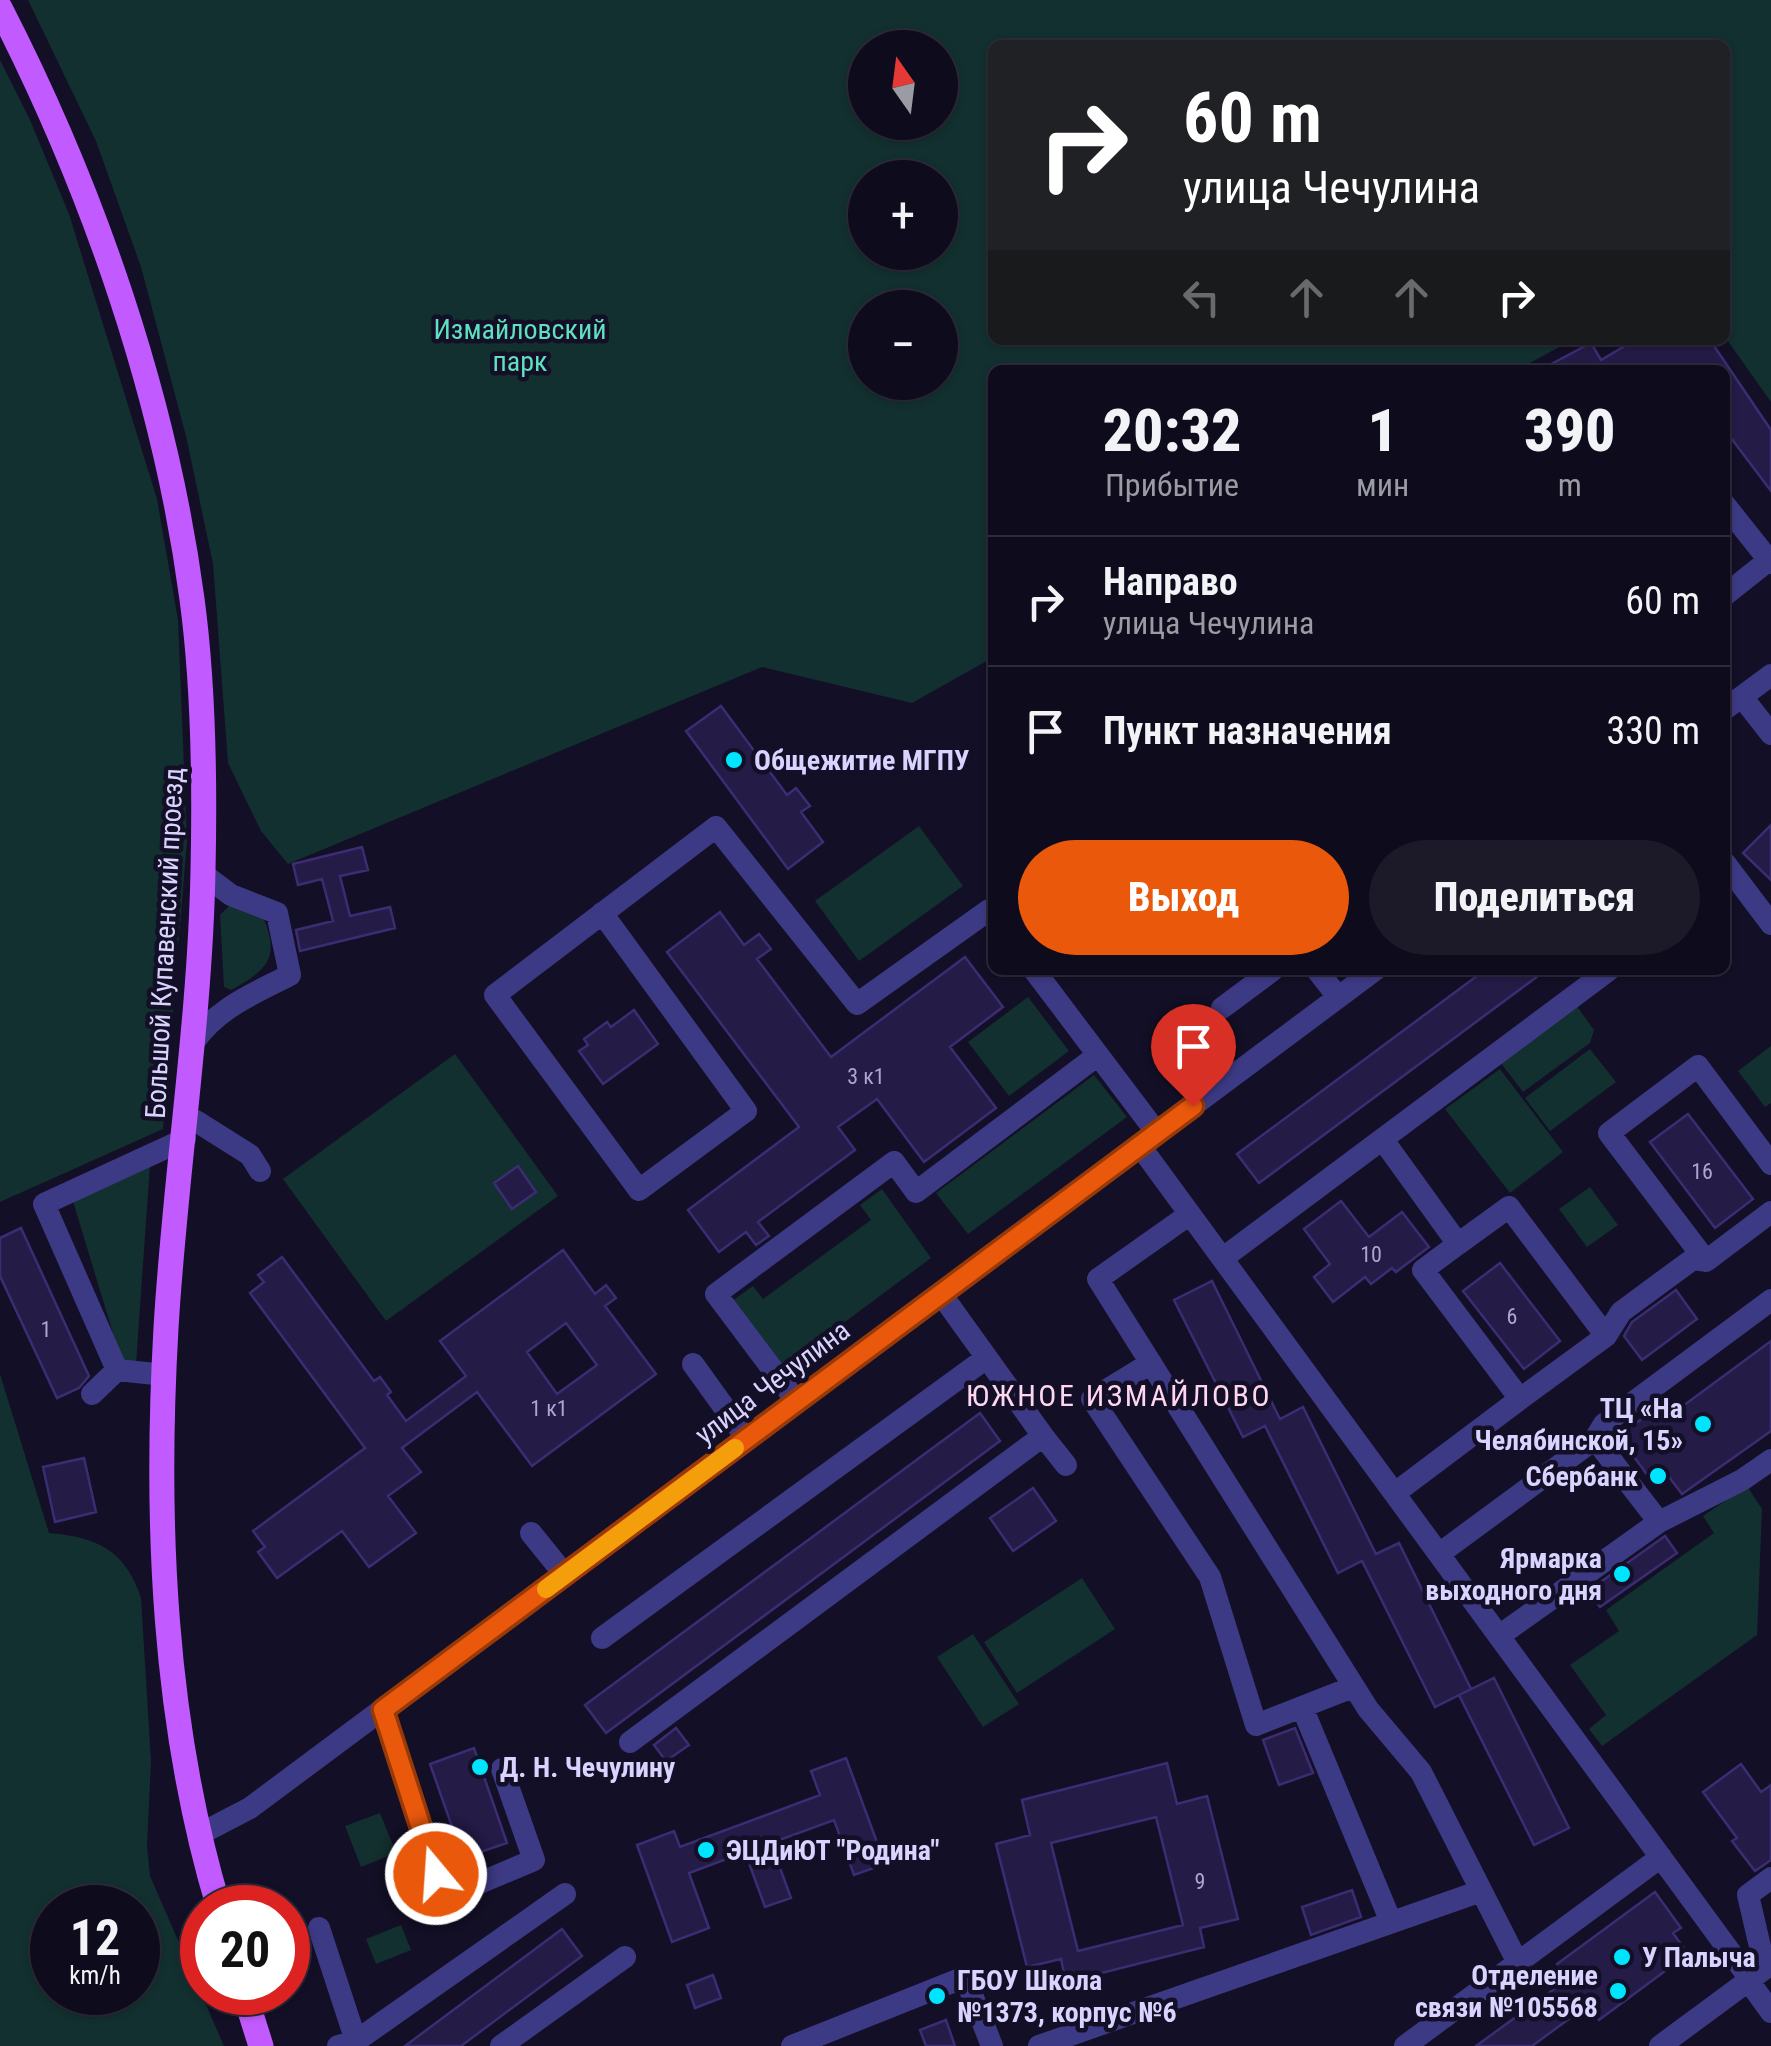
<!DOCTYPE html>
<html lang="ru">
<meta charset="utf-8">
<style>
:root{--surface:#0e0b1c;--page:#1c1929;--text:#f1f3f6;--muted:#9b9ba3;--line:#2e2b3b;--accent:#ea580c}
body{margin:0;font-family:"Roboto Condensed",sans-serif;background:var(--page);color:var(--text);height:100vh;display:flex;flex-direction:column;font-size:38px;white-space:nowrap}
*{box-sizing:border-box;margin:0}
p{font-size:32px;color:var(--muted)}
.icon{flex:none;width:55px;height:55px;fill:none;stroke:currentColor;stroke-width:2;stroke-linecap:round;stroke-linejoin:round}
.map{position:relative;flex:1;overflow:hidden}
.panel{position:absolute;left:988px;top:365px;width:742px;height:610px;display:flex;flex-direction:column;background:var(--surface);border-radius:15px;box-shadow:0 2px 8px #0004,0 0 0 2px var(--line)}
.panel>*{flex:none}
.banner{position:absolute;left:988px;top:40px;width:742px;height:305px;border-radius:15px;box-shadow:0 2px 8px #0004,0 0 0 2px var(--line);background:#202124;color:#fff;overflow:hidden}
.needle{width:65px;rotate:346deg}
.controls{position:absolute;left:848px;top:30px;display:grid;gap:20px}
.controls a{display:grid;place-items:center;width:110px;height:110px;border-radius:50%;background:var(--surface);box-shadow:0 2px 8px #0004,0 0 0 2px var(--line);font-size:50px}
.speed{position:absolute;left:30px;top:1885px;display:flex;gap:20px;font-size:50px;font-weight:700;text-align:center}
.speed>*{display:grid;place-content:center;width:130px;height:130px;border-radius:50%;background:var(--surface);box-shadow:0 2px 8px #0004,0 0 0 2px var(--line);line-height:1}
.speed small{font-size:25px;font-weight:400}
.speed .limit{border:15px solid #d22;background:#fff;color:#111}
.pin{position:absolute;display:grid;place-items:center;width:85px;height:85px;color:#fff;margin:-102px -42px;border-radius:50% 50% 50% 0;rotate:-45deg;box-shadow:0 0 10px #0007}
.pin .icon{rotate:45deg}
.me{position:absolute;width:110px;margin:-55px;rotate:342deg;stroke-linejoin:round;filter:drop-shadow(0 0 8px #0008)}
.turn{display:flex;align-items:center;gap:35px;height:210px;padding:0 30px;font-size:45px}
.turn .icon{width:130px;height:130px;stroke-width:2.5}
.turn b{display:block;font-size:70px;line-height:85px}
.lanes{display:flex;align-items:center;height:95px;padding:0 30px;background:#0003;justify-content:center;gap:50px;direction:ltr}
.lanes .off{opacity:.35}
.eta{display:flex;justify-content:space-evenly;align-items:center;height:170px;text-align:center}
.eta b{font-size:60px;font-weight:800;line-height:70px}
.primary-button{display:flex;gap:20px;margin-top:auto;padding:20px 30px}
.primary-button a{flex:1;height:115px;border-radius:60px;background:var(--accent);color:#fff;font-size:40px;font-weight:800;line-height:115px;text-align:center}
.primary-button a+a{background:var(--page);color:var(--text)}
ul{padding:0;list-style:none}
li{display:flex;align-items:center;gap:30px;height:130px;padding:0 30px;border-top:2px solid var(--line)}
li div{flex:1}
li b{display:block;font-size:38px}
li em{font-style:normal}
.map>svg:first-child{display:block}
</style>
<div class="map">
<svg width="1771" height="2046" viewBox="0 0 1771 2046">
<rect width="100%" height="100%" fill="#130f26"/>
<path fill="#12302f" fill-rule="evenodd" d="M 28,0 L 1771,0 L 1771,402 L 1725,337 L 1725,45 L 992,45 L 992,340 L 1572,340 L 1517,370 L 992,370 L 992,658 L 912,703 L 762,667 L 288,864 L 261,831 L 228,763 L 213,564 L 186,436 L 141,267 L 96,141 ZM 865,48 L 940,48 L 940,122 L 865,122 ZM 865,178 L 940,178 L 940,252 L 865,252 ZM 865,308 L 940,308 L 940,382 L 865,382 Z
M 0,60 L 30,120 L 69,214 L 157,499 L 178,620 L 187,841 L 163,1129 L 0,1202 Z
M 919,826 L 963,886 L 859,961 L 815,901 Z
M 230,905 L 261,913 C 281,955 270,969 231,990 L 224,987 L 220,915 Z
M 1028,997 L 1069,1051 L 1009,1096 L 968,1042 Z
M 1576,1005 L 1594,1030 L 1590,1043 L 1523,1092 L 1500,1062 Z
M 1771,1046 L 1771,1103 L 1765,1107 L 1738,1071 Z
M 1590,1049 L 1616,1082 L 1550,1131 L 1525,1098 Z
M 455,1054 L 558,1196 L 386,1321 L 283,1179 Z
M 1500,1069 L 1563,1152 L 1510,1193 L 1445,1109 Z
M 1094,1075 L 1127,1117 L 968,1234 L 936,1193 Z
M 150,1165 L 136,1364 L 122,1363 L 72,1198 Z
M 1590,1187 L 1618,1225 L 1587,1247 L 1559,1209 Z
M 882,1189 L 931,1258 L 783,1368 L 732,1301 L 753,1286 L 763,1299 L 871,1220 L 860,1205 Z
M 0,1374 L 49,1533 C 96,1537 125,1549 141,1598 L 151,1761 L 147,1846 L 150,1876 L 224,2046 L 0,2046 ZM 52,1908 L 138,1908 L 138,1992 L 52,1992 Z
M 1747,1486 L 1762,1509 L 1757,1635 L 1602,1746 L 1589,1729 L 1606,1715 L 1570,1665 L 1619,1631 L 1606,1610 L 1714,1533 L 1703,1516 Z
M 1082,1578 L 1115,1629 L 1017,1693 L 984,1642 Z
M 973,1634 L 1019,1704 L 983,1727 L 937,1657 Z
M 380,1813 L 396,1853 L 361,1867 L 345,1826 Z
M 401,1925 L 411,1950 L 376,1964 L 366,1939 Z"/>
<path fill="#241b47" stroke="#3b2d73" stroke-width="2.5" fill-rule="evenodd" d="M 1635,340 L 1710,340 L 1771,430 L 1771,491 L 1725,430 L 1725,370 L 1540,370 L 1591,343 L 1601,360 Z
M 721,706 L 787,795 L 796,788 L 810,806 L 801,812 L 823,842 L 788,869 L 686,731 Z
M 1771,825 L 1771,880 L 1743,853 Z
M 362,847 L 368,870 L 340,876 L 350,916 L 390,907 L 395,928 L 300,951 L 296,930 L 333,921 L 322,879 L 298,885 L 293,864 Z
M 720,912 L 744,945 L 759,934 L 771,949 L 757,959 L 831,1057 L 965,957 L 1003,1007 L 950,1047 L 996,1108 L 924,1162 L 877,1099 L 838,1127 L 855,1150 L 758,1222 L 769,1236 L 756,1245 L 746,1232 L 719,1252 L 688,1210 L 799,1127 L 667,952 Z
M 1485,970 L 1546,970 L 1259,1183 L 1237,1154 Z
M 634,1010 L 658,1044 L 603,1084 L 579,1051 L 588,1045 L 584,1039 L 607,1022 L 611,1027 Z
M 1688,1114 L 1753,1199 L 1715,1228 L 1650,1142 Z
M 518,1166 L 536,1192 L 512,1209 L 494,1183 Z
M 1341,1201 L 1369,1237 L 1402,1212 L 1429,1247 L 1396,1272 L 1392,1268 L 1371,1284 L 1365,1277 L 1333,1302 L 1314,1277 L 1330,1264 L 1304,1229 Z
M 21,1228 L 89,1376 L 79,1388 L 57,1398 L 0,1276 L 0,1238 Z
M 563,1250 L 595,1294 L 606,1285 L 616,1298 L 605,1306 L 656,1374 L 532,1466 L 477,1392 L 402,1448 L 421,1472 L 388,1496 L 416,1533 L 369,1567 L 342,1531 L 277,1578 L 258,1552 L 265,1547 L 253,1531 L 365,1448 L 250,1293 L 264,1282 L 258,1275 L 282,1257 L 374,1381 L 380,1377 L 391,1392 L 387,1395 L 406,1421 L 466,1376 L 440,1341 ZM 566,1323 L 597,1365 L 557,1394 L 527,1352 Z
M 1500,1263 L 1560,1341 L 1524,1369 L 1463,1291 Z
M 1212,1281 L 1280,1419 L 1303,1407 L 1376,1554 L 1399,1543 L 1471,1689 L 1435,1707 L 1362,1561 L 1338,1573 L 1265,1426 L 1243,1437 L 1174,1300 Z
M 1676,1290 L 1697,1319 L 1642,1360 L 1624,1336 L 1632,1322 Z
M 1771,1341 L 1771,1431 L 1682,1494 L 1666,1473 L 1653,1483 L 1619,1436 L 1660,1405 L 1668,1417 Z
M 980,1413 L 1000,1441 L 606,1733 L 585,1705 Z
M 84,1458 L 96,1512 L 55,1522 L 43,1467 Z
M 1033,1488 L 1056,1521 L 1013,1551 L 990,1518 Z
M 1665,1536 L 1677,1553 L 1600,1607 L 1588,1591 Z
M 1494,1678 L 1569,1828 L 1534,1845 L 1459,1695 Z
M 676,1728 L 689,1745 L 666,1761 L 654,1745 Z
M 1295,1728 L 1313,1773 L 1279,1785 L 1263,1740 Z
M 474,1748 L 507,1843 L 463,1858 L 430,1764 Z
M 846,1758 L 885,1864 L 854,1875 L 834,1820 L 771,1843 L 791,1898 L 765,1907 L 745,1852 L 689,1873 L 709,1928 L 672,1942 L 637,1845 L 674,1831 L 680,1847 L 820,1795 L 811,1771 Z
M 1167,1763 L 1177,1804 L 1207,1796 L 1238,1919 L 1200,1928 L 1204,1947 L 1066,1982 L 1061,1959 L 1027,1967 L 996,1844 L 1030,1835 L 1022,1800 ZM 1156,1817 L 1183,1925 L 1078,1951 L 1051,1843 Z
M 1741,1764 L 1761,1792 L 1771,1785 L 1771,1860 L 1755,1871 L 1732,1841 L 1737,1838 L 1703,1792 Z
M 1352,1890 L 1361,1917 L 1311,1935 L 1302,1907 Z
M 1655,1892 L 1681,1928 L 1673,1933 L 1688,1954 L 1599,2020 L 1588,2005 L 1532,2046 L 1476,2046 L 1568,1979 L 1557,1964 Z
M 562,1929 L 582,1956 L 461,2046 L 405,2046 Z
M 713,1975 L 721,1998 L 695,2008 L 687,1985 Z
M 946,2020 L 955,2046 L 926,2046 L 920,2030 Z"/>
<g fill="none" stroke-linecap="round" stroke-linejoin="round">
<path stroke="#3d3a85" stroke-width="22" d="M 1725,505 L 1771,563
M 1725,595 L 1769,560
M 1742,697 L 1771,734
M 1725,709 L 1771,675
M 1725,863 L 1771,924
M 602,913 L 746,1111 L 639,1190 L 495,995 L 716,827 L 857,1004 L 989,910 L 992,915
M 1034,970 L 1157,1133
M 1317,970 L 1338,997
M 1222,1008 L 1273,970
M 193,1043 C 217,1008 253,994 290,975 L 277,913 L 231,895 L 203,874
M 187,1121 L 196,1121 L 250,1155 L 260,1171
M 1383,1140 L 1458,1244 L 1423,1270 L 1520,1399 L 1395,1493
M 1140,1146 L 1750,1979
M 1771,1164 L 1698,1066 L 1609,1133 L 1706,1261 L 1771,1212
M 1190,1214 L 1098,1279 L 1368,1709 L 1421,1772 L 1518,1963
M 1458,1244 L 1509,1207 L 1606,1336 L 1520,1399
M 1223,1258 L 1609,970
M 1606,1336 L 1621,1312 L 1693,1259 L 1706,1261
M 1151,1363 L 1092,1399 L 1210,1577 L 1256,1725 L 1353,1687
M 693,1364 L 747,1439
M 117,1370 L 44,1204 L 185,1139
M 92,1394 L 117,1370 L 165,1375
M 797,1402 L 716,1294 L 894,1162 L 916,1192 L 1098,1055
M 1043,1436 L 1066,1465
M 1595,1439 L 1604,1424 L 1771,1300
M 531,1533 L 565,1575
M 1439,1554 L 1595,1439 L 1659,1522
M 1499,1636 L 1659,1522 L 1742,1480 L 1771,1460
M 602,1638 L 985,1359
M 1302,1707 L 1391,1922
M 383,1710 L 437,1874 L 463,1890 L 534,1860 L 502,1769
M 630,1742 L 1043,1436 L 941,1294
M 200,1834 L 250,1808 L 1375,970
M 319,1928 L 356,2041
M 1765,1968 L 1748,1895 L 1771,1878
M 1748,1980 L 1771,2012
M 338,2046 L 356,2041 L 565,1894
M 501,2046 L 625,1957
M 792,2046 L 965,1977 L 992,2046
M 1039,2046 L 1481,1891
M 1405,2046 L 1661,1857
M 1660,2046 L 1771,1964"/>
<path stroke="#c25bff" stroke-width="25" d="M 0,8 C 93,189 165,396 192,599 C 204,688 205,781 203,871 C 200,1024 175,1175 166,1328 C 155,1520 163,1722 219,1908
M 244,1992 L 261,2046"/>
</g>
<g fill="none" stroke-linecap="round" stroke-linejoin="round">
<defs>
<path id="route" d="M 436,1874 L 383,1710 L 1193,1106"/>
</defs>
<use href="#route" stroke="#983908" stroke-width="25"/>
<use href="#route" stroke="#ea580c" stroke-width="18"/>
<path stroke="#f59e0b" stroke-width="18" d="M 546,1589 L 735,1448"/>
</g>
<g fill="#00e5ff" stroke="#130f26" stroke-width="4">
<circle cx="734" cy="760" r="10"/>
<circle cx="1703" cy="1424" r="10"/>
<circle cx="1658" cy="1476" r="10"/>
<circle cx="1622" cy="1574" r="10"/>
<circle cx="480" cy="1767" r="10"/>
<circle cx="706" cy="1850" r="10"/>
<circle cx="1622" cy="1957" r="10"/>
<circle cx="1618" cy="1991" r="10"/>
<circle cx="937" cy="1996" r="10"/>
</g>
<g text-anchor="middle" stroke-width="9" stroke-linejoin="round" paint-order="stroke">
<g font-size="22" fill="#aca6d1">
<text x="866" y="1084">3 к1</text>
<text x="1702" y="1179">16</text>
<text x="1371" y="1262">10</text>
<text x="1512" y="1324">6</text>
<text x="46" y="1337">1</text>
<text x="549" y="1416">1 к1</text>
<text x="1200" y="1889">9</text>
</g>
<g font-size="28" fill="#5fe0c0" stroke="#130f26">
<text x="520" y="339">Измайловский<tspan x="520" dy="32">парк</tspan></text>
</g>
<g font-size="28" font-weight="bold" fill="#d9d4ff" stroke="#130f26" text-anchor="start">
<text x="754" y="770">Общежитие МГПУ</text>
<text x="1683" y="1418" text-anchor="end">ТЦ «На<tspan x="1683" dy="32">Челябинской, 15»</tspan></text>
<text x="1638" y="1486" text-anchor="end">Сбербанк</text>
<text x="1602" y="1568" text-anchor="end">Ярмарка<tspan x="1602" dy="32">выходного дня</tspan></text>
<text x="500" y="1777">Д. Н. Чечулину</text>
<text x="726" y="1860">ЭЦДиЮТ "Родина"</text>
<text x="1642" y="1967">У Палыча</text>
<text x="1598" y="1985" text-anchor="end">Отделение<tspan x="1598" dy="32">связи №105568</tspan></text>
<text x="957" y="1990">ГБОУ Школа<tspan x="957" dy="32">№1373, корпус №6</tspan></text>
</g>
<g font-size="28" fill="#d9d4ff" stroke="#130f26">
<text transform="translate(164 943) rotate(-87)" y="10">Большой Купавенский проезд</text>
<text transform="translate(772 1382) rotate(-37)" y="10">улица Чечулина</text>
</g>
<g font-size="30" letter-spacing="2.5" fill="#ffd6f0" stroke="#130f26">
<text x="1119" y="1406">ЮЖНОЕ ИЗМАЙЛОВО</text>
</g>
</g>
</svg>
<div class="controls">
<a><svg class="needle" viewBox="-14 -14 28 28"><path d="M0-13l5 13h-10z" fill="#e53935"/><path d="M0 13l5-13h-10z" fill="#9b9ba3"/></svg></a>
<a>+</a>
<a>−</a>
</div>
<div class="speed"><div>12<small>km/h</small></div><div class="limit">20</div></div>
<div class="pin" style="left:1193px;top:1106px;background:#d93025"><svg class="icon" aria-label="arrive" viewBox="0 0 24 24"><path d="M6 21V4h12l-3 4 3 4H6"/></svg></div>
<svg class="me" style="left:436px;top:1874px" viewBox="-20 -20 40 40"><circle r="17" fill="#ea580c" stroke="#fff" stroke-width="3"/><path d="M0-11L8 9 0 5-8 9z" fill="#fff"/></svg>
<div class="banner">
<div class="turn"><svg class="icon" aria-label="right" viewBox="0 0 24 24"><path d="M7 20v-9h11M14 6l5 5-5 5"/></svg><div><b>60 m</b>улица Чечулина</div></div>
<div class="lanes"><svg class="icon off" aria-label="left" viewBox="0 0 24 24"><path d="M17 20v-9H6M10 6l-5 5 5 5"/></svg><svg class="icon off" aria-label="ahead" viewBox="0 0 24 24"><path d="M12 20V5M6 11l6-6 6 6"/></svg><svg class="icon off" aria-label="ahead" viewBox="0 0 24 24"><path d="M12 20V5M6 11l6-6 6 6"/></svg><svg class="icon" aria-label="right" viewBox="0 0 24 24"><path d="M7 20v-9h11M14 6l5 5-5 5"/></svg></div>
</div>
<section class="panel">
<div class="eta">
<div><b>20:32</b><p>Прибытие</p></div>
<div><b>1</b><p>мин</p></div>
<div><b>390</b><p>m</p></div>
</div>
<ul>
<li><svg class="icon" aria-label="right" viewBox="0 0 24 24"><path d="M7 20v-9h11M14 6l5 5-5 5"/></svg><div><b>Направо</b><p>улица Чечулина</p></div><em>60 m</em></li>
<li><svg class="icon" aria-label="arrive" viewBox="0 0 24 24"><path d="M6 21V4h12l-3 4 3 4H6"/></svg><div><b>Пункт назначения</b></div><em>330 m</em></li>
</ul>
<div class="primary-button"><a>Выход</a><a>Поделиться</a></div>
</section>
</div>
